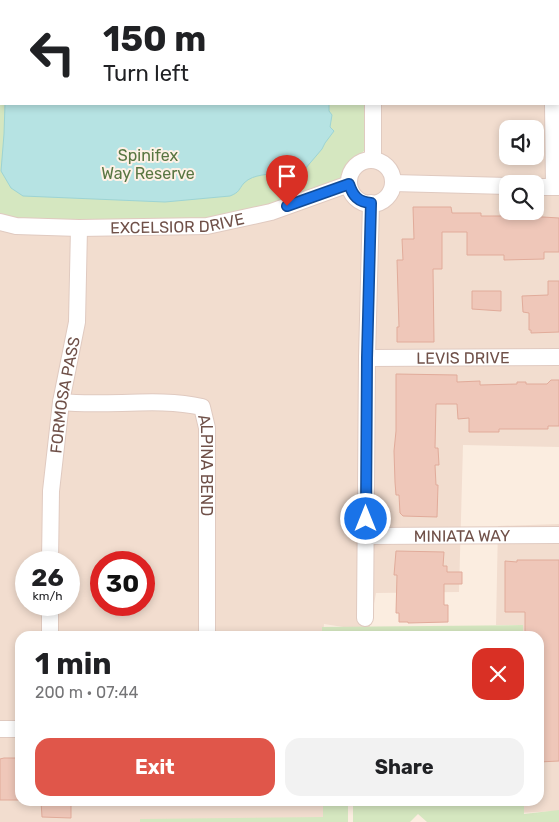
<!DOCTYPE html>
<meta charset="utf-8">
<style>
:root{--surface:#fff;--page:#f2f2f2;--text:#202124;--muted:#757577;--accent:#e0564a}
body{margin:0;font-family:Rubik,sans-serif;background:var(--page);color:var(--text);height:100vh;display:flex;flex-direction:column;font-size:19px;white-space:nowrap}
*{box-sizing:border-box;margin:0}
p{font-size:16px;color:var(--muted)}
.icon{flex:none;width:28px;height:28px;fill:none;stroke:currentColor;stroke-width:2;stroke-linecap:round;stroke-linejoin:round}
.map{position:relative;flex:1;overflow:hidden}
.panel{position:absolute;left:15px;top:631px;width:529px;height:175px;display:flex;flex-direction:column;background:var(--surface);border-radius:15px;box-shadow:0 2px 8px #0003}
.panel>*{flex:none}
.hud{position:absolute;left:0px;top:0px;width:560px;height:105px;box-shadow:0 2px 8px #0003;background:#fff;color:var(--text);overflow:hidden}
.tools{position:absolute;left:499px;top:120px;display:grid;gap:10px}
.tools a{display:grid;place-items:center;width:45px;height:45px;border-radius:10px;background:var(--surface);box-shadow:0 2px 8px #0003;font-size:25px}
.speed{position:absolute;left:15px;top:551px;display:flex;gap:10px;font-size:25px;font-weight:700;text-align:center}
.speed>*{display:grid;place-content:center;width:65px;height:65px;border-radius:50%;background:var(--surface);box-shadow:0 2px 8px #0003;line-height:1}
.speed small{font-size:12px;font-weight:400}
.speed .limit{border:8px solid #d22;background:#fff;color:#111}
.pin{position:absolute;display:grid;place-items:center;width:42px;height:42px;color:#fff;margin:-51px -21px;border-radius:50% 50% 50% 0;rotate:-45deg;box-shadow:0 0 5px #0007}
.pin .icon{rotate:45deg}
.me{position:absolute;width:55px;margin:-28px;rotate:0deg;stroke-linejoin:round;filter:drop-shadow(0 0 4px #0008)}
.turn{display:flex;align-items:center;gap:18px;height:105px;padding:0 20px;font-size:22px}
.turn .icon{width:65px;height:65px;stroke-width:2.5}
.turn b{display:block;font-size:35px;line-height:42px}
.round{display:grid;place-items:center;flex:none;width:52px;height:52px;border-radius:15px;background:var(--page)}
.summary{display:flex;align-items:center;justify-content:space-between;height:85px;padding:0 20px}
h1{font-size:30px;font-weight:700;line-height:38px}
.action{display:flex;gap:10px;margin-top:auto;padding:10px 20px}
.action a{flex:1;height:58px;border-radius:15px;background:var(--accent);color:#fff;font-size:20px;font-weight:700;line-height:58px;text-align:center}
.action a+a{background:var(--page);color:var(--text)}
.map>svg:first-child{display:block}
</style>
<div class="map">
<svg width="559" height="822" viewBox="0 0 559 822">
<rect width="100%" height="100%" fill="#fbede0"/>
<path fill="#f2ddcf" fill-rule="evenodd" d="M 0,0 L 559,0 L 559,447 L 463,445 L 459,592 L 376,593 L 369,631 L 324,624 L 323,636 L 20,636 L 20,801 L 323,801 L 323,822 L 0,822 L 0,209 L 320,188 L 366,151 L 367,104 L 559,104 L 559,1 L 1,1 L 1,25 ZM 508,129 L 535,129 L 535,156 L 508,156 ZM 508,184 L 535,184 L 535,211 L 508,211 ZM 26,562 L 69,562 L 69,605 L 26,605 ZM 101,562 L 144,562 L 144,605 L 101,605 Z
M 559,524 L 559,811 L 517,813 L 517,801 L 539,801 L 539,636 L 518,636 L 518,625 L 496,625 L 498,526 Z"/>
<path fill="#d5e7c0" d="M 0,29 L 1,104 L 370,104 L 370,144 L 331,188 L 207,222 L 44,223 L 0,216 Z
M 523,625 L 523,636 L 322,636 L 322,627 Z
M 323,801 L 348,802 L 348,822 L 140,822 L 140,819 L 323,817 Z
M 353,801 L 524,801 L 524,814 L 559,810 L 559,822 L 427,822 L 418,814 L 410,822 L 353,822 Z"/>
<path fill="#b6e3e3" stroke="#9dd4d4" d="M 5,104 L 329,104 L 329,111 L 332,115 L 330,127 L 334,131 L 325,143 L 322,149 L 305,169 C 304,168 301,166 299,165 C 292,163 287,168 281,171 C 269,176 254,173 244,183 C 238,190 240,192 230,196 L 165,202 L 23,196 L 11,188 L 1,171 L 4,134 Z"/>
<path fill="#efc7b9" stroke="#e1ab9a" d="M 413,207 L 451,207 L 452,213 L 481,213 L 481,216 L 508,216 L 512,211 L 518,211 L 527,216 L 559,218 L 559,252 L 544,252 L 544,259 L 504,260 L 504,255 L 467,255 L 467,232 L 442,232 L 442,269 L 433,269 L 434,342 L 397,342 L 397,327 L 399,327 L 397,260 L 403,260 L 402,239 L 414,239 Z
M 548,281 L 559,281 L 559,332 L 531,333 L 531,330 L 529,330 L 529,313 L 523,312 L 522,296 L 548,295 Z
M 472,291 L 501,291 L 501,311 L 472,309 Z
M 396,374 L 457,375 L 457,382 L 480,381 L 480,385 L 517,384 L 517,382 L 526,382 L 526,384 L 547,384 L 551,380 L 559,380 L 559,426 L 548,426 L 548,429 L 499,429 L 499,432 L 469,432 L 469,418 L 458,419 L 457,404 L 436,404 L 435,448 L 438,448 L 439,465 L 435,465 L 436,485 L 438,485 L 437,517 L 403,516 L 400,513 L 399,495 L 396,495 L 395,482 L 394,451 L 396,431 Z
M 396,551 L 444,552 L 443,566 L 447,566 L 447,572 L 462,572 L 462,584 L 444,584 L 444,605 L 448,605 L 448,622 L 408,623 L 408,622 L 399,622 L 399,613 L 396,613 L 397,575 L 394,575 Z
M 517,560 L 559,560 L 559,761 L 539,762 L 539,636 L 525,636 L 525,612 L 505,612 L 505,561 L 517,562 Z
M 4,758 L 20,758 L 20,800 L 0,800 L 0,759 Z
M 41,801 L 71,801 L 71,818 L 42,817 Z"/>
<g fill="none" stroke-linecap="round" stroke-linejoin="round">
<defs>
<g id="minor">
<path d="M 553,0 L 553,1"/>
<path d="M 134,1 L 134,0"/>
<path d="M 374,1 L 374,0"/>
<path d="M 0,21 L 1,21"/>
<path d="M 553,104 L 554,187"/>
<path d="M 373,160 L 373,104"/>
<circle cx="371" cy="182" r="22"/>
<path d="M 393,183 L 508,186"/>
<path d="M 535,187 L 559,187"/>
<path id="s1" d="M 0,222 L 16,226 L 79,228 L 207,226 L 271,212 L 349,184"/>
<path id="s2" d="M 367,358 L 559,357"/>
<path id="s3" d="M 61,402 C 107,407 158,397 202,407 L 207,428 L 207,636"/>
<path id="s4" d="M 366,536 L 559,535"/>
<path id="s5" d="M 50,562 L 51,491 L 61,402 L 77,322 L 79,228"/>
<path d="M 50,605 L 50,636"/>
<path d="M 365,618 L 367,358 L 371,203"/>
<path d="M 0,729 L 20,729"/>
</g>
</defs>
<use href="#minor" stroke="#e0cac0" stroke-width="18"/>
<use href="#minor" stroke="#fff" stroke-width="16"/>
</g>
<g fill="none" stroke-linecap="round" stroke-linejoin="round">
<defs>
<path id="route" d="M 287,206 L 349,184 C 353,196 358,202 371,203 L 367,358 L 366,519"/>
</defs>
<use href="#route" stroke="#114b97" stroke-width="12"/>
<use href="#route" stroke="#1a73e8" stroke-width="9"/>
</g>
<g text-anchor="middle" stroke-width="4" stroke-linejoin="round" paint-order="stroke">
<g font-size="16" fill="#587642" stroke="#fef1e6">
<text x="148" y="161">Spinifex<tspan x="148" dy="18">Way Reserve</tspan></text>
</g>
<g font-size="16" fill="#705149" stroke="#fef1e6">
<text dy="6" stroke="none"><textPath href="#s1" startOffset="178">EXCELSIOR DRIVE</textPath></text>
<text dy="6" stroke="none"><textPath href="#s2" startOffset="96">LEVIS DRIVE</textPath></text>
<text dy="6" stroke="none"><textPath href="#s5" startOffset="168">FORMOSA PASS</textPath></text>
<text dy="6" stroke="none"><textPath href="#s3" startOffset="200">ALPINA BEND</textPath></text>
<text dy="6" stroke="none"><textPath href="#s4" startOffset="96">MINIATA WAY</textPath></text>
</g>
</g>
</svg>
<div class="tools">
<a><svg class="icon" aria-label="sound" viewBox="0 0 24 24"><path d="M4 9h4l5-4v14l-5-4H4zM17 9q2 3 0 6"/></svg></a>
<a><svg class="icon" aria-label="search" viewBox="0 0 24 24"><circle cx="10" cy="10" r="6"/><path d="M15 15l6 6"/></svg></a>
</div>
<div class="speed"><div>26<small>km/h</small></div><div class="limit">30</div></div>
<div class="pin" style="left:287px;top:206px;background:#d93025"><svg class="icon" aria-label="arrive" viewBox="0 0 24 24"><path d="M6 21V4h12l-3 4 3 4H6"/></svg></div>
<svg class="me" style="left:366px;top:519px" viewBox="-20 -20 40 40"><circle r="17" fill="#1a73e8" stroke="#fff" stroke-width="3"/><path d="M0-11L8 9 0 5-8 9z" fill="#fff"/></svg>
<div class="hud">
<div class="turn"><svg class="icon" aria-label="left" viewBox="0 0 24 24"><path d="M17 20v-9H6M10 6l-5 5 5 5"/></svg><div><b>150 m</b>Turn left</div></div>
</div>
<section class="panel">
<div class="summary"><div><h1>1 min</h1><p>200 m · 07:44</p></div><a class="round" style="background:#d93025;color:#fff"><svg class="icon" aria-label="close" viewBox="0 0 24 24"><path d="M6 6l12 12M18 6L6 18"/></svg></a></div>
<div class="action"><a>Exit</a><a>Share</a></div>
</section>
</div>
